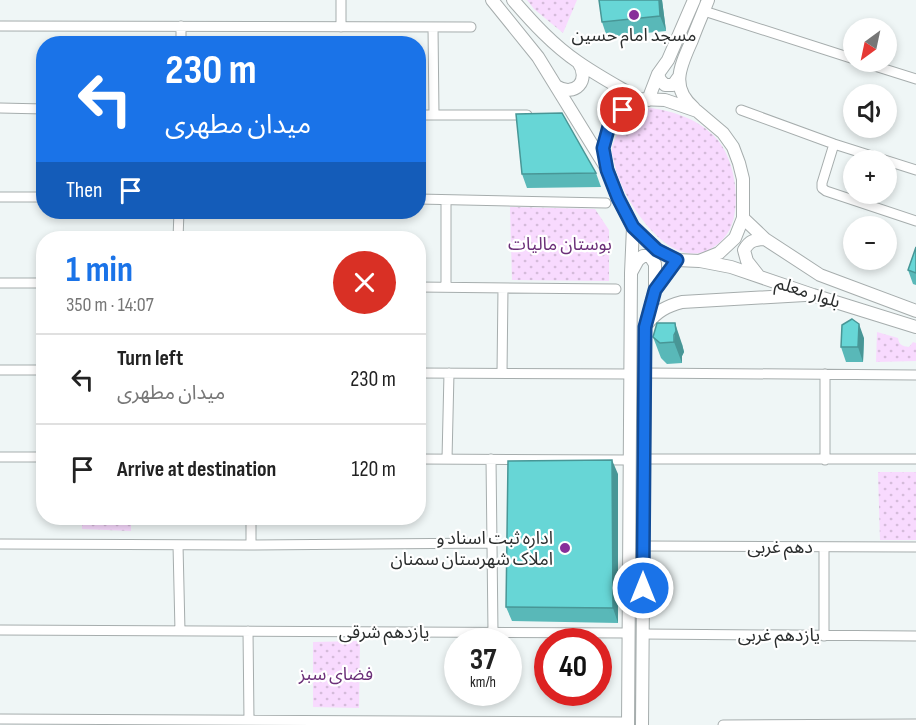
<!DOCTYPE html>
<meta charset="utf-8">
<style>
:root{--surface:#fff;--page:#f6f6f6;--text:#222;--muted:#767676;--line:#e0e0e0;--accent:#1a73e8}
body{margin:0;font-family:"Sofia Sans Condensed","Noto Sans Arabic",sans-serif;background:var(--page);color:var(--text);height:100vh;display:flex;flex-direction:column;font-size:22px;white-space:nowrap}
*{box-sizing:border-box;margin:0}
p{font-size:20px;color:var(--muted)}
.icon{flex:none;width:33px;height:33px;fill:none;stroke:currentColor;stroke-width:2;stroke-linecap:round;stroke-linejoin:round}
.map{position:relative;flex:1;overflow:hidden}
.sheet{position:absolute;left:36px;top:231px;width:390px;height:294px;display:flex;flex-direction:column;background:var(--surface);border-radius:24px;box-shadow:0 3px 9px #0003}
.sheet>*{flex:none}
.hud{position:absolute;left:36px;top:36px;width:390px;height:183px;border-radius:24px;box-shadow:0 3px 9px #0003;background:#1a73e8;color:#fff;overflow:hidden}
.needle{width:39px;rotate:213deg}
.fabs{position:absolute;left:843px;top:18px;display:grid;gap:12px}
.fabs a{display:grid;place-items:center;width:54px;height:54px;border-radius:50%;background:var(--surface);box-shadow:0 3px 9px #0003;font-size:30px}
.speed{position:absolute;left:444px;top:628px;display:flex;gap:12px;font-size:30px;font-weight:700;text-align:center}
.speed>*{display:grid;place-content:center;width:78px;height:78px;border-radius:50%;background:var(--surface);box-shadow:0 3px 9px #0003;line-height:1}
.speed small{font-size:15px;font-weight:400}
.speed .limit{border:9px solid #d22;background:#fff;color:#111}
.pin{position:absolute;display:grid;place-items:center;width:51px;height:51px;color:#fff;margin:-26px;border:3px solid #fff;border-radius:50%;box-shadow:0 2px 6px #0007}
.me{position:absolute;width:66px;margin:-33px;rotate:0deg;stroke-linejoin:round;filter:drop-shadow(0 0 4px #0008)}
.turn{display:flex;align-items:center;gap:21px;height:126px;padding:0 30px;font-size:27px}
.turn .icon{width:78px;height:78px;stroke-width:2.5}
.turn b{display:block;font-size:42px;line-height:51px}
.then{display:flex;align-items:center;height:57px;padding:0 30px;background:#0003;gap:12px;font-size:22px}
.round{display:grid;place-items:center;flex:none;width:63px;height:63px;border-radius:32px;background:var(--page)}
.headline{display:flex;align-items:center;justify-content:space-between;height:102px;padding:0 30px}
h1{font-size:36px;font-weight:700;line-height:45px;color:var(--accent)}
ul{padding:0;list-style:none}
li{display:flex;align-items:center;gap:18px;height:90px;padding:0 30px;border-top:2px solid var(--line)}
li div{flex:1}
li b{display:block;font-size:22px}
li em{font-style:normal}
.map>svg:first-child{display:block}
</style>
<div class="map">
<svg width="916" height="725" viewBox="0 0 916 725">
<defs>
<pattern id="grass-dots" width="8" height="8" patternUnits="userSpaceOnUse" patternTransform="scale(1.5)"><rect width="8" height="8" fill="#f8dafe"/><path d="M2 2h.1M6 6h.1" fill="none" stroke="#d5bbda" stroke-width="1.8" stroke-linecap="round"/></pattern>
</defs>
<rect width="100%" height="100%" fill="#eff6f6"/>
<path fill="url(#grass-dots)" d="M 527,0 L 577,0 L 563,33 L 534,9 Z
M 651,108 C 675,112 695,118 713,135 C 735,155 742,203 730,229 C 727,235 720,243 715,246 C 673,278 623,201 615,166 C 614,161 611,153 612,148 C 614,137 625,120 634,114 C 638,111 646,110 651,108 Z
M 510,207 L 595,209 L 609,230 L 609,281 L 512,280 Z
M 877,332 L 898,338 C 899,345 902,346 909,347 L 913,342 L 916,343 L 916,361 L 876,362 Z
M 878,472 L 916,472 L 916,540 L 880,540 Z
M 82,518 L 131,518 L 131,531 L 82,529 Z
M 360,641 L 359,708 L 313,707 L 313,642 Z"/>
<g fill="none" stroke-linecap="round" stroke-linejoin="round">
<defs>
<path id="street" d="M 341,0 L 341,27
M 704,11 L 854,59
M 0,26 L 471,27
M 433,27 L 434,115
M 181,44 L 181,26
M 862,62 L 916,79
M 0,108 L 44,109
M 741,110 L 834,144 L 916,170
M 418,115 L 527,115
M 834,144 L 822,183 L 822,188 L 826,191 L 916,221
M 0,197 L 44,197
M 418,199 L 606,203
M 178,238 L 179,212
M 0,283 L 44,283
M 418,287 L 616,289
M 446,287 L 446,200
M 0,370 L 44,370
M 418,373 L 630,374
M 502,373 L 503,288
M 644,373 L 916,375
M 0,457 L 44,457
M 418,459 L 630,460
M 447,459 L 449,373
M 491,459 L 493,632
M 644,459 L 916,459
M 825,460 L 825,374
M 251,518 L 251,545
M 0,544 L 251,545 L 492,543
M 178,545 L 180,631
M 644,546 L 916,547
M 824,547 L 824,636
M 0,630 L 629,633
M 248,631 L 249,720
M 643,634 L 916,636
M 0,719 L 628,722
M 723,725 L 916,724"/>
<path id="secondary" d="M 492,0 L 538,57 L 607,169 L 618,198 L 633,227 L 658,250 L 677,260 L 699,261 L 719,253 L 735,238 L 743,218 L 743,179 L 739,163 L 733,147 L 723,133 L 697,111 L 665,100 L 639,99 L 623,109 L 609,126 L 603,148 L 607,169
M 513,0 C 533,23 553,45 578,62 C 598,76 619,87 639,99
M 658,74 L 660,80 L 665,85 L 673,85 L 678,78
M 556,86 C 575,98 591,80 578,62
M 648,100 L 658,74 L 668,60 L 694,0
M 694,108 C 669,87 681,65 692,40 C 697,26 703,13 708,0
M 743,218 L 765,239 L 820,275 L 916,311
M 700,261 L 731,267 L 813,295 L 916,327
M 632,271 L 638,260 L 643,256 L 650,256 L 655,264 L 655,290
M 758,275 L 747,261 L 744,250 C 750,240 754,240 765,239
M 647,324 C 657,311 667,306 682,302 L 805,295
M 628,725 L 631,273 L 633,227
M 642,725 L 645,327 L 655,290 L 677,260"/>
</defs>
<use href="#street" stroke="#a6adad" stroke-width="11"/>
<use href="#secondary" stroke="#a6adad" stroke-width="14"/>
<use href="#street" stroke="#fff" stroke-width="9"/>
<use href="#secondary" stroke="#fff" stroke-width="12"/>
</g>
<path fill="#59b8b8" d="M 599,0 L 662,0 L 666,31 L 607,37 L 602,22 Z
M 596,173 L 601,187 L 527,188 L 522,174 Z
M 916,247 L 916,285 L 913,284 L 908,270 Z
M 653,337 L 682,344 L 684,352 L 682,356 L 682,363 L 667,364 L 661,358 Z
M 864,338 L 863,362 L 846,362 L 841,347 Z
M 618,474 L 618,623 L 512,621 L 506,607 Z"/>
<path fill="#489696" d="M 659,0 L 662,0 L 666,31 L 660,16 Z
M 675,323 L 682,344 L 684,352 L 682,356 L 682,363 L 674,342 Z
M 859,324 L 864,338 L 863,362 L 858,347 Z
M 612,460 L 618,474 L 618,623 L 613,608 Z"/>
<path fill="#67d6d6" stroke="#489696" stroke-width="1.5" d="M 599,0 L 659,0 L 660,16 L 602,22 Z
M 562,113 L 596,173 L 522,174 L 516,114 Z
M 916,247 L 916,273 L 908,270 Z
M 852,319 L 859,324 L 858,347 L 841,347 L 842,325 Z
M 657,323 L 675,323 L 676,331 L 674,335 L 674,342 L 660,343 L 653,337 Z
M 612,460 L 613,608 L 506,607 L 508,461 Z
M 552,639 L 594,639 L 594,642 L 552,642 Z"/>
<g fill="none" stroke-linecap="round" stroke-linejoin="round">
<defs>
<path id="route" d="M 623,110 L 609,126 L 603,148 L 607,170 L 618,198 L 633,227 L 657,250 L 677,260 L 655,290 L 645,327 L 643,588"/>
</defs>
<use href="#route" stroke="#114b97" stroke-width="15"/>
<use href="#route" stroke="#1a73e8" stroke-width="10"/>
</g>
<g fill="#872e9a" stroke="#fff" stroke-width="2">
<circle cx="634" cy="15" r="6"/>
<circle cx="565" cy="548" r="6"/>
</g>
<g text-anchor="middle" stroke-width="4.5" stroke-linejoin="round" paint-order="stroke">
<g font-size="18" fill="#2a2d2d" stroke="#fff">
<text x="634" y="41">مسجد امام حسین</text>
<text x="553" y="544" text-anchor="end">اداره ثبت اسناد و<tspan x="553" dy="21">املاک شهرستان سمنان</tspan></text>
</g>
<g font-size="18" fill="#6b2f78" stroke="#fff">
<text x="560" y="250">بوستان مالیات</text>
<text x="336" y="680">فضای سبز</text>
</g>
<g font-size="18" fill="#2a2d2d" stroke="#fff">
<text transform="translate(808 292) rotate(18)" y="6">بلوار معلم</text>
<text x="780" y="553">دهم غربی</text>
<text x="384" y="638">یازدهم شرقی</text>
<text x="779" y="641">یازدهم غربی</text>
</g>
</g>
</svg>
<div class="fabs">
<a><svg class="needle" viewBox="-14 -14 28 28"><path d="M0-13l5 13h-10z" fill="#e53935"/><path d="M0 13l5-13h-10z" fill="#767676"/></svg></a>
<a><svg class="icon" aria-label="sound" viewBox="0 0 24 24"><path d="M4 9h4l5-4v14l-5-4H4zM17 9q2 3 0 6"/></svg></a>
<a>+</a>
<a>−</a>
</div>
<div class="speed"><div>37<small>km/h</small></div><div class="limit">40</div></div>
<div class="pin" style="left:623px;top:110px;background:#d93025"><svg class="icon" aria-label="arrive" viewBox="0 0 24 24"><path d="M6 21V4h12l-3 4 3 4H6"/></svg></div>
<svg class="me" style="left:643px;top:588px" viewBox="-20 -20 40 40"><circle r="17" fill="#1a73e8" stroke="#fff" stroke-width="3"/><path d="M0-11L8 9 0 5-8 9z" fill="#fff"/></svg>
<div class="hud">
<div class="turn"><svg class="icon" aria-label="left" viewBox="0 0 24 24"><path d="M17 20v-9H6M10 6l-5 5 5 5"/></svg><div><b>230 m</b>میدان مطهری</div></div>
<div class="then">Then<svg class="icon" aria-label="arrive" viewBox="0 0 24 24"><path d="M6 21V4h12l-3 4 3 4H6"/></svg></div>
</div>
<section class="sheet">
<div class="headline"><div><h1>1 min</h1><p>350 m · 14:07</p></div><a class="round" style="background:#d93025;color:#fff"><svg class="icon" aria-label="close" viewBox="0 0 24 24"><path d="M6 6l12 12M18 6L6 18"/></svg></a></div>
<ul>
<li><svg class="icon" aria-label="left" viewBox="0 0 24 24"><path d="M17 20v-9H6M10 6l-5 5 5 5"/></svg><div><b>Turn left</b><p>میدان مطهری</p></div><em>230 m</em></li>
<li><svg class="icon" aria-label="arrive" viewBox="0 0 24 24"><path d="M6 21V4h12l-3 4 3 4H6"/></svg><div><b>Arrive at destination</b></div><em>120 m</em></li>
</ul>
</section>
</div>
